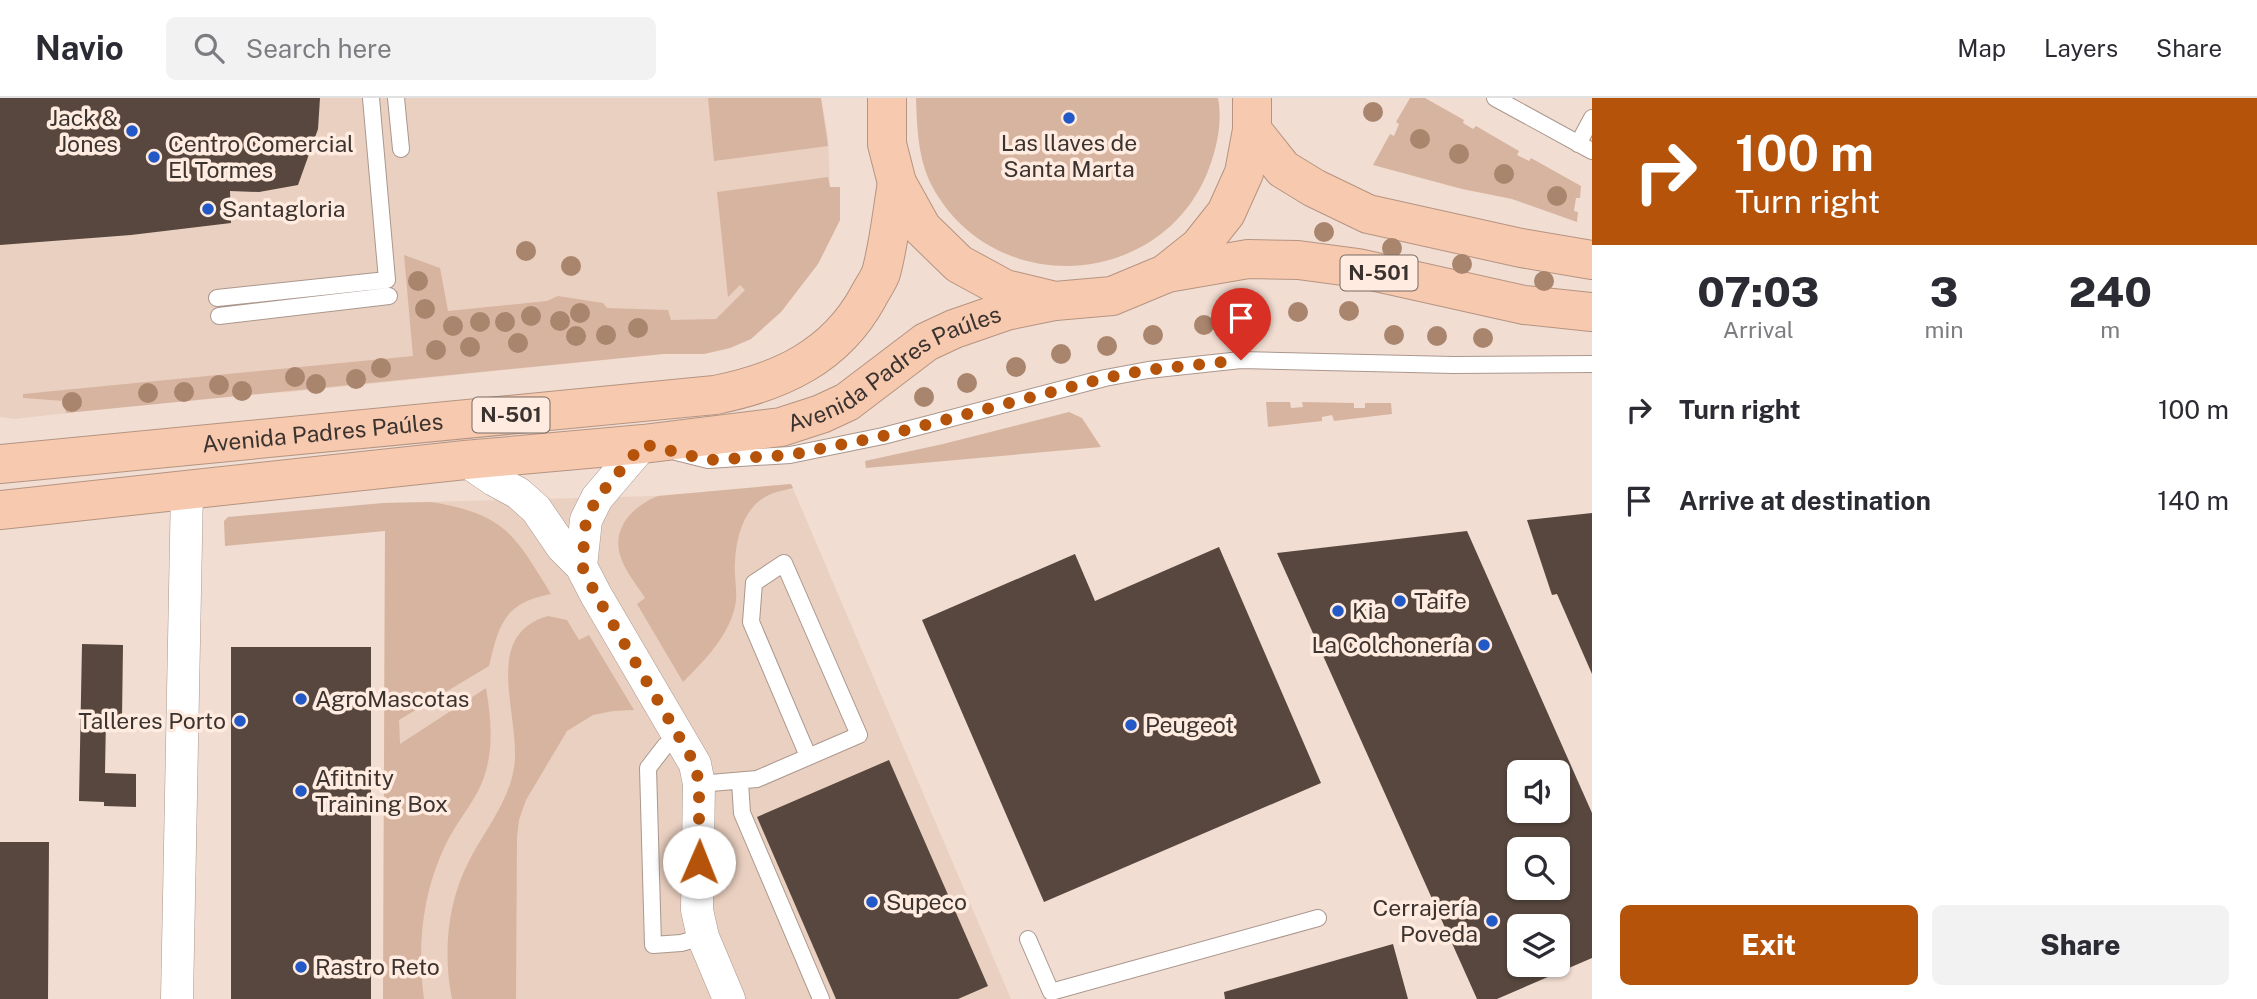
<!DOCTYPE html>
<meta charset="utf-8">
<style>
:root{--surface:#fff;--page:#f2f2f3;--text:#2b2b33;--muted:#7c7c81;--line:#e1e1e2;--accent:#b45309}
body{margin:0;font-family:"Public Sans",sans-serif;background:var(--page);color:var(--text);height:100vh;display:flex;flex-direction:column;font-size:26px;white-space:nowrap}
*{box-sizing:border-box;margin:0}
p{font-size:23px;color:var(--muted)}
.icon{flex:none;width:38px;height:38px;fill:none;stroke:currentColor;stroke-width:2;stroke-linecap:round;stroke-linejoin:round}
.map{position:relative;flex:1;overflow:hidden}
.panel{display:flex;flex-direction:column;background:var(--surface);width:665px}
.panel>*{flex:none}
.hud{background:#b45309;color:#fff;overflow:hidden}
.controls{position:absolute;left:1507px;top:662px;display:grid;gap:14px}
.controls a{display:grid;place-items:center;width:63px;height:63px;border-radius:10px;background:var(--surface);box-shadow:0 2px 5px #0004;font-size:35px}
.pin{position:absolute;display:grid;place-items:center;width:60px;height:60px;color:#fff;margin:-72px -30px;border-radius:50% 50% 50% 0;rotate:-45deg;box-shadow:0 0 7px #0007}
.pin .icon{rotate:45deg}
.me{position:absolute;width:77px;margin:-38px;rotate:1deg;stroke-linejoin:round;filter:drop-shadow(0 0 5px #0008)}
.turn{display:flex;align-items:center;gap:24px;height:147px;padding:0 28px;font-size:32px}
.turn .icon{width:91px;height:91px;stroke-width:2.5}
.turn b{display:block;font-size:49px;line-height:60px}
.eta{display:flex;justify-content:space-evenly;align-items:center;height:119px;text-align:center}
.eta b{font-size:42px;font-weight:800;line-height:49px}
.primary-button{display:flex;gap:14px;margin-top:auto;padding:14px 28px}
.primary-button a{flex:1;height:80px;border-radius:10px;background:var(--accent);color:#fff;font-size:28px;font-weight:800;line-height:80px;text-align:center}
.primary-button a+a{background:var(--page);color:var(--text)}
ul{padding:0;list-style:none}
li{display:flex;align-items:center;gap:21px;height:91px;padding:0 28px}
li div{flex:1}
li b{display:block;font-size:26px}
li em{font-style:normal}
header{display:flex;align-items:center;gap:42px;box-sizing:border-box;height:98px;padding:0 35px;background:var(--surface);border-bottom:2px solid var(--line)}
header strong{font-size:33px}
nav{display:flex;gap:38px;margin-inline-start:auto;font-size:24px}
.search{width:490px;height:63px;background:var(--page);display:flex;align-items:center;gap:18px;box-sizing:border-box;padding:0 24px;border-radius:10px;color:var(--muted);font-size:26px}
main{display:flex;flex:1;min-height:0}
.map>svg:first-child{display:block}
</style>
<header>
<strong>Navio</strong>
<div class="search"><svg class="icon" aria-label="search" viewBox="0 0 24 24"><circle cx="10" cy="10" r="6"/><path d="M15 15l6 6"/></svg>Search here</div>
<nav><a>Map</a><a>Layers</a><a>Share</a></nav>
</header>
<main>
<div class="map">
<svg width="1592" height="901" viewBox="0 0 1592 901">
<rect width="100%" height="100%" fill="#f1ddd2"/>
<path fill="#ead0c0" d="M 0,0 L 821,0 L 828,38 L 830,89 L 840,89 L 840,122 L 818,166 L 781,214 L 751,241 L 730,250 L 704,256 L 663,256 L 290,294 L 228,297 L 14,321 L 0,319 Z
M 791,386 L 1011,901 L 383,901 L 385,432 L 383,405 L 658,398 Z"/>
<path fill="#d7b4a0" d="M 708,0 L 821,0 L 828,48 L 714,63 Z
M 916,0 L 1218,0 C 1223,26 1216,54 1206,78 C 1156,192 992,200 932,88 C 918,61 917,30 916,0 Z
M 1410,0 L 1425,0 L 1464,22 L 1463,25 L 1473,31 L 1476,28 L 1519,53 L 1517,57 L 1529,63 L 1531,60 L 1581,88 L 1580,100 L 1576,100 L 1574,113 L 1578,114 L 1577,124 L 1512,101 L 1462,91 L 1373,67 L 1390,36 L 1394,38 L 1399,26 L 1396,24 Z
M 828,79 L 830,89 L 840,89 L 840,122 L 818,166 L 781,214 L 751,241 L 730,250 L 704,256 L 663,256 L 66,315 L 64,303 L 23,300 L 23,296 L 413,258 L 404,157 L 440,170 L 448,213 L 547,203 L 558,198 L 603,205 L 607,210 L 668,212 L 671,222 L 716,221 L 745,192 L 740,187 L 728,199 L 717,94 Z
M 1266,304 L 1290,304 L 1291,310 L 1303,309 L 1302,304 L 1354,305 L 1354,310 L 1365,310 L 1365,305 L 1391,305 L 1392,316 L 1334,323 L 1332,317 L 1322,319 L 1322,323 L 1268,329 Z
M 1069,314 L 1082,320 L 1101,349 L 866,370 L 865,363 L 943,346 Z
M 791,386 L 793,390 C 786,392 778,393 771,396 C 745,406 736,438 735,464 C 734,477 737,490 736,503 C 731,536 706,561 683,584 L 637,506 L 645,500 C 637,487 624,472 620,457 C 612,428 634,408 658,398 Z
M 431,404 C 505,416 514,436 551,496 C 504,505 499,526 489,568 L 399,622 L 400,646 L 486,590 C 492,625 495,662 477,695 C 467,713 453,730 444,750 C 422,797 417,850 424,901 L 383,901 L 385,433 L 225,448 L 224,423 L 228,419 L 383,405 Z
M 548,518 L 567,522 L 579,542 L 589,537 L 634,612 L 613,613 L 593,617 L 567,633 L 526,702 L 519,722 L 517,739 L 516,901 L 452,901 C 443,857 447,806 468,765 C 483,735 506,708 513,675 C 525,625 477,538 548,518 Z"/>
<path fill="#57473e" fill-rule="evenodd" d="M 0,0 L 320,0 L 318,31 L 298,87 L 259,94 L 230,93 L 231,125 L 131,137 L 0,147 Z
M 1592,415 L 1592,576 L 1557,496 L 1552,497 L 1527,422 Z
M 1467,433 L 1592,715 L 1592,860 L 1497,901 L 1477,901 L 1277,455 ZM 1519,674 L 1558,674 L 1558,712 L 1519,712 ZM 1519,751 L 1558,751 L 1558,789 L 1519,789 ZM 1519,828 L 1558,828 L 1558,866 L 1519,866 Z
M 1219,449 L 1321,685 L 1044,804 L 922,522 L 1075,456 L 1095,503 Z
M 82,546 L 123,547 L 122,620 L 106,619 L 105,675 L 136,676 L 136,709 L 104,708 L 104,704 L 79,703 Z
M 231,549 L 371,549 L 371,901 L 231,901 Z
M 889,662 L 988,888 L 958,901 L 836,901 L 757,719 Z
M 0,744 L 49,744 L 48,901 L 0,901 Z
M 1393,846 L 1408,901 L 1225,901 L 1224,894 Z"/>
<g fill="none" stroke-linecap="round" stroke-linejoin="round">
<defs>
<path id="lane" d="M 396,0 L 401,51
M 1495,0 L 1592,53
M 1578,46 L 1592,20
M 217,200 L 387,182 L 371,0
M 219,218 L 389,198
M 676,354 L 708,362 L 790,357 L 883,338 L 1105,280 L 1148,272 L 1241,262 L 1453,267 L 1592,266
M 680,638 L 665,648 L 648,670 L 653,847 L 681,845 L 703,839
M 740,684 L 742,715 L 821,901
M 699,686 L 757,681 L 859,637 L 784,465 L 754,485 L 751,524 L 808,658
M 1028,841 L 1051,894 L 1318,820"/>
<path id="street" d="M 465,362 L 494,382 L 518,395 L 536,411 L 562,449 L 581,468 L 596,497 L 695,666 L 699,686 L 697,812 L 703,839 L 729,901
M 581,468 L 586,422 L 597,400 L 643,346
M 177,901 L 187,391"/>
<g id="highway">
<path d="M 887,0 L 887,46 L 897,85 L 922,130 L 959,166 L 1005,191 L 1055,203 L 1112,198 L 1165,176 L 1199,149 L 1226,115 L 1244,75 L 1252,32 L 1252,0"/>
<path d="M 1252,32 L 1283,71 L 1314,90 L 1368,116 L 1521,150 L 1592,162"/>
<path d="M 1167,175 L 1248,161 L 1298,162 L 1358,170 L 1524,207 L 1592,214"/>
<path id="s1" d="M 0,366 L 715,297 C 780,284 835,259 868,199 C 872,191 878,183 881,175 C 889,146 892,114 897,85"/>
<path id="s2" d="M 0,412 L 465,362 L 643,346 L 781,329 L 821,316 L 847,304 L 926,244 L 954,231 L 1006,213 L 1055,203"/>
</g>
</defs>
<use href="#lane" stroke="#aa978d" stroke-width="18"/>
<use href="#street" stroke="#aa978d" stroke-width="33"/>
<use href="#highway" stroke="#b59482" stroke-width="40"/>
<use href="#lane" stroke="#fff" stroke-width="16"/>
<use href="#street" stroke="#fff" stroke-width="32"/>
<use href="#highway" stroke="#f7c9ae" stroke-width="38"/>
</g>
<g fill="#aa856d">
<circle cx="1373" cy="14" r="10"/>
<circle cx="1420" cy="41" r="10"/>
<circle cx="1459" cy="56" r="10"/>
<circle cx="1504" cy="76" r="10"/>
<circle cx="1557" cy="98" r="10"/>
<circle cx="1324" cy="134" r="10"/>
<circle cx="1392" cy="150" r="10"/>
<circle cx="526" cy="153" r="10"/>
<circle cx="1462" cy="166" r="10"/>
<circle cx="571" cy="168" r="10"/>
<circle cx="418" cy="183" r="10"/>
<circle cx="1544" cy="183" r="10"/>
<circle cx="425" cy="211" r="10"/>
<circle cx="1349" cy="213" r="10"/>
<circle cx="1298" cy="214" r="10"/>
<circle cx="580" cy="215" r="10"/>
<circle cx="531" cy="218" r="10"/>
<circle cx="1249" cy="219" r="10"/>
<circle cx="560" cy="223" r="10"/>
<circle cx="480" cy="224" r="10"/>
<circle cx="505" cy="224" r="10"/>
<circle cx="1204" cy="227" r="10"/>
<circle cx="453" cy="228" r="10"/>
<circle cx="638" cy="230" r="10"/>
<circle cx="606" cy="237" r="10"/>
<circle cx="1153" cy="237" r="10"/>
<circle cx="1394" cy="237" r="10"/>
<circle cx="576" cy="238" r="10"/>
<circle cx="1437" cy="238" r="10"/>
<circle cx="1483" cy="240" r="10"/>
<circle cx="518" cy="245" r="10"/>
<circle cx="1107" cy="248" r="10"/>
<circle cx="470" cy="249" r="10"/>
<circle cx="436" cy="252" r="10"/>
<circle cx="1061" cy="256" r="10"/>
<circle cx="1016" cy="269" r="10"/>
<circle cx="381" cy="270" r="10"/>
<circle cx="295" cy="279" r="10"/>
<circle cx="356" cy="281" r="10"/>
<circle cx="967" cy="285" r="10"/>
<circle cx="316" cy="286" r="10"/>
<circle cx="219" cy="287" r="10"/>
<circle cx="242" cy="293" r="10"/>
<circle cx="184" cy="294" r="10"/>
<circle cx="148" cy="295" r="10"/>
<circle cx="924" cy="299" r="10"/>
<circle cx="72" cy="304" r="10"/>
</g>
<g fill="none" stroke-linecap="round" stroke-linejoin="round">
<path stroke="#b45309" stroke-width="12" stroke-dasharray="0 21.6" d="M 699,764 L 699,686 L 695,666 L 596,497 L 582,468 L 586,422 L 597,400 L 643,346 L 708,362 L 790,357 L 883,338 L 1105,280 L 1147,272 L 1241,262"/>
</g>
<g fill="#2259c6" stroke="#ffebdf" stroke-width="2.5">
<circle cx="1069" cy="20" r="7"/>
<circle cx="132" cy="33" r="7"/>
<circle cx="154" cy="59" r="7"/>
<circle cx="208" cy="111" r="7"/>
<circle cx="1400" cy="503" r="7"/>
<circle cx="1338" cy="513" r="7"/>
<circle cx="1484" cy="547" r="7"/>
<circle cx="301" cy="601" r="7"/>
<circle cx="240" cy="623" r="7"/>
<circle cx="1131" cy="627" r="7"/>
<circle cx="301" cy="693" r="7"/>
<circle cx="872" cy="804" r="7"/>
<circle cx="1492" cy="823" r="7"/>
<circle cx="301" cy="869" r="7"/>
</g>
<g text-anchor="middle" stroke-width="7" stroke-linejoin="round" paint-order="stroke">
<g fill="#ffebdf" stroke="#766a64" stroke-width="2">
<rect x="1340.5" y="157.5" width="77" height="35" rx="5"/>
<rect x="472.5" y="299.5" width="77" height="35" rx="5"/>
</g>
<g font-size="21" font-weight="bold" fill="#3b332f">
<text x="1379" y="182">N-501</text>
<text x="511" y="324">N-501</text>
</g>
<g font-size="23" fill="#3b332f" stroke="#ffebdf" text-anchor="start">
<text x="118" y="28" text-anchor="end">Jack &amp;<tspan x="118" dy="26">Jones</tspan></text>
<text x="1069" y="53" text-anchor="middle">Las llaves de<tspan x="1069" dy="26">Santa Marta</tspan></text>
<text x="168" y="54">Centro Comercial<tspan x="168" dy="26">El Tormes</tspan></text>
<text x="222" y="119">Santagloria</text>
<text x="1414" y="511">Taife</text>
<text x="1352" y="521">Kia</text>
<text x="1470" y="555" text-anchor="end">La Colchonería</text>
<text x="315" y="609">AgroMascotas</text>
<text x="226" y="631" text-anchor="end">Talleres Porto</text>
<text x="1145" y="635">Peugeot</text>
<text x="315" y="688">Afitnity<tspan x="315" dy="26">Training Box</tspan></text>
<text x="886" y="812">Supeco</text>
<text x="1478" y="818" text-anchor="end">Cerrajería<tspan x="1478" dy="26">Poveda</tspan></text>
<text x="315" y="877">Rastro Reto</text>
</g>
<g font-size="23" fill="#3b332f" stroke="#ffebdf">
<text dy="8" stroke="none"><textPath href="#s2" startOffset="914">Avenida Padres Paúles</textPath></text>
<text dy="8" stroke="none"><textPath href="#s1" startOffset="324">Avenida Padres Paúles</textPath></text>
</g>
</g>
</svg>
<div class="controls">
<a><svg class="icon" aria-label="sound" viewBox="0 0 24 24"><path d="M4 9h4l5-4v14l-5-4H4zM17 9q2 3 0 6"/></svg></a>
<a><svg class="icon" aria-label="search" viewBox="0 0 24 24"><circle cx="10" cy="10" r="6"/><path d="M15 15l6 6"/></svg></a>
<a><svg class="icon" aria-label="layers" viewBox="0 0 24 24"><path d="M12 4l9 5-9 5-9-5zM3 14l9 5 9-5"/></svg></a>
</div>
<div class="pin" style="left:1241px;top:262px;background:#d93025"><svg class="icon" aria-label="arrive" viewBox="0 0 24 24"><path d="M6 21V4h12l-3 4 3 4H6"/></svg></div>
<svg class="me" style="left:699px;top:764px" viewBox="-20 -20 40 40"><circle r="19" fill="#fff"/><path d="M0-13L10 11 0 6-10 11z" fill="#b45309"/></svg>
</div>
<section class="panel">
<div class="hud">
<div class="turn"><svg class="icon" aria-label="right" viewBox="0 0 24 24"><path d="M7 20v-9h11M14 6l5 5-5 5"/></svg><div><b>100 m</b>Turn right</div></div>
</div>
<div class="eta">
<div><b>07:03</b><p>Arrival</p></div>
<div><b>3</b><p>min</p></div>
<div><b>240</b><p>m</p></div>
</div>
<ul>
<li><svg class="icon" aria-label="right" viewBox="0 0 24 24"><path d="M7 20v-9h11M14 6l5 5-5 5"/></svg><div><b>Turn right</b></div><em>100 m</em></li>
<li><svg class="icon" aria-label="arrive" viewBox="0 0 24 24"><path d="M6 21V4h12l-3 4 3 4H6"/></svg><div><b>Arrive at destination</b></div><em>140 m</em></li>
</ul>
<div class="primary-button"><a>Exit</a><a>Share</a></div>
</section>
</main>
